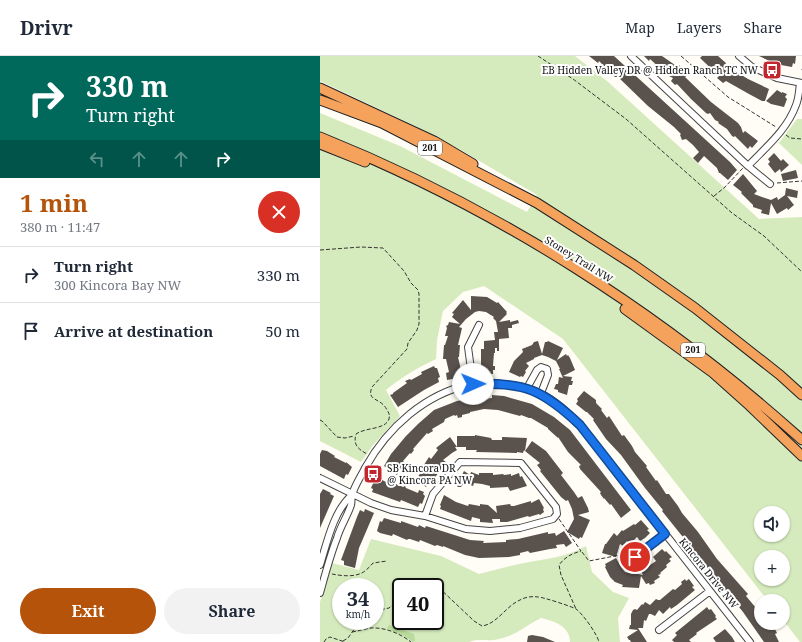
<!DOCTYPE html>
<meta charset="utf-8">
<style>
:root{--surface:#fff;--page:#f2f2f3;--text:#1f2937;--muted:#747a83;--line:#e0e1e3;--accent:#b45309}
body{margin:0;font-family:"Noto Serif",serif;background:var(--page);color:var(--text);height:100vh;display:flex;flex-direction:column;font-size:15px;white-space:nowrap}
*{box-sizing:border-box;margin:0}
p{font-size:13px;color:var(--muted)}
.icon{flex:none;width:22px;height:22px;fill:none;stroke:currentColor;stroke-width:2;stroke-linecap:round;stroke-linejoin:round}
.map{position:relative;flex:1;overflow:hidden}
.drawer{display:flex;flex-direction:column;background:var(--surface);width:320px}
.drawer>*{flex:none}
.banner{background:#00695c;color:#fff;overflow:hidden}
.fabs{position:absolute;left:434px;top:450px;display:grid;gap:8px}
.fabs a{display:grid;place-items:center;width:36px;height:36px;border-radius:50%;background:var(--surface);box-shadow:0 1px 3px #0004;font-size:20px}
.speed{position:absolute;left:12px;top:522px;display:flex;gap:8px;font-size:20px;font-weight:700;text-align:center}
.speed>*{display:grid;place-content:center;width:52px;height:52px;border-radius:50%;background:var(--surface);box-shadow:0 1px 3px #0004;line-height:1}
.speed small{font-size:10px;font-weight:400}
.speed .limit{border:2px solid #111;border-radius:6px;background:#fff;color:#111}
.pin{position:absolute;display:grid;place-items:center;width:34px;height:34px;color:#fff;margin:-17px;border:2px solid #fff;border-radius:50%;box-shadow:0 1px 4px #0007}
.me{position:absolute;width:44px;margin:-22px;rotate:89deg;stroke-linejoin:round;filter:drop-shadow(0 0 3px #0008)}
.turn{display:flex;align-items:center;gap:14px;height:84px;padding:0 20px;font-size:18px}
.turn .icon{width:52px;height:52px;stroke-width:2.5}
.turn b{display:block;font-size:28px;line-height:34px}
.lanes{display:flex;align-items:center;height:38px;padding:0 20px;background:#0003;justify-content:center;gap:20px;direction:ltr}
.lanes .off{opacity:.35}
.round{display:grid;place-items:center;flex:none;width:42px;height:42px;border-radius:21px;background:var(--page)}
.overview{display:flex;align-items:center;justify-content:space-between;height:68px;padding:0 20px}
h1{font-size:24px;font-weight:700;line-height:30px;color:var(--accent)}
.action{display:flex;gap:8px;margin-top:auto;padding:8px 20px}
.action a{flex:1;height:46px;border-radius:24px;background:var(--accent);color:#fff;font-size:16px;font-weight:700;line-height:46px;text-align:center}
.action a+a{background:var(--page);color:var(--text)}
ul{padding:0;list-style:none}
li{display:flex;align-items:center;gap:12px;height:56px;padding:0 20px;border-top:1px solid var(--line)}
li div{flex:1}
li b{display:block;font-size:15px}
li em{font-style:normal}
header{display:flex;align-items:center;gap:24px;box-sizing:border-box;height:56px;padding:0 20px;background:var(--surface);border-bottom:1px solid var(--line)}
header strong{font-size:19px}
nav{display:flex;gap:22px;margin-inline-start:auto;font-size:14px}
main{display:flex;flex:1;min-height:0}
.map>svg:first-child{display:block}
</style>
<header>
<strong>Drivr</strong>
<nav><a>Map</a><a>Layers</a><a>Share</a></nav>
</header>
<main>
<section class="drawer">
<div class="banner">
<div class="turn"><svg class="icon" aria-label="right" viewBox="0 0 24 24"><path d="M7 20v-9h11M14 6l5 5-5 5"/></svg><div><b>330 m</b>Turn right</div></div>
<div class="lanes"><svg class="icon off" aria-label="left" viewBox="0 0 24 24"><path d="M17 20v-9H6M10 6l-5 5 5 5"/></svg><svg class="icon off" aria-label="ahead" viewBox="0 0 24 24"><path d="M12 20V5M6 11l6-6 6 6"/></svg><svg class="icon off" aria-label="ahead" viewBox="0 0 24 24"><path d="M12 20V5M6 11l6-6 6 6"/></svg><svg class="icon" aria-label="right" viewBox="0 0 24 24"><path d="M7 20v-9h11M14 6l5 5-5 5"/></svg></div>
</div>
<div class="overview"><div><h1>1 min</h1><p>380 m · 11:47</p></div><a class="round" style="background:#d93025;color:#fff"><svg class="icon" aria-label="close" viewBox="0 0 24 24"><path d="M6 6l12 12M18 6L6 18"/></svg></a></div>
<ul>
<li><svg class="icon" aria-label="right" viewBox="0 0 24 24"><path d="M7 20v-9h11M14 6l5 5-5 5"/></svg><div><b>Turn right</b><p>300 Kincora Bay NW</p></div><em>330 m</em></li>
<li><svg class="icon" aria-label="arrive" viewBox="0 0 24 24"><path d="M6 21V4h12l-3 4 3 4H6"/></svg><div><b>Arrive at destination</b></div><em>50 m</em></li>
</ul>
<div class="action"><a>Exit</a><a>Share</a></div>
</section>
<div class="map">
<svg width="482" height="586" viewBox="0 0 482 586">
<rect width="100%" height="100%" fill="#fffdf5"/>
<path fill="#d5ebbd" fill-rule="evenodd" d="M 0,0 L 255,0 L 287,25 L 439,163 L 482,161 L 482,586 L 480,586 L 463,564 L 463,545 L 448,545 L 243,283 L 164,230 L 143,236 L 123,255 L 117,284 L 116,303 C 97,312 82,321 66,334 L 80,360 L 53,389 L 41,406 L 0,385 L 0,57 L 80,90 L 207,156 L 217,139 L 141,94 L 93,69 L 0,25 ZM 441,457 L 463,457 L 463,479 L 441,479 ZM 441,501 L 463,501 L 463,523 L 441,523 Z
M 477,63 L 482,63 L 482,109 L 459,87 Z
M 51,483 L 121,500 L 159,518 C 174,514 188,510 204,507 C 225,503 247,501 266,490 L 272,516 L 293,536 L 309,542 L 298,562 L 300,586 L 250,586 C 250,570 234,565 221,562 C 207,569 195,580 179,583 C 169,586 159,582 149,586 L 0,586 L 0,546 L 12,507 L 39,514 ZM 21,531 L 55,531 L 55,565 L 21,565 ZM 81,531 L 115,531 L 115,565 L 81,565 Z"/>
<path fill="#b9dc9c" d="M 69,569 L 94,578 L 95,585 L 93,586 C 85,579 75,577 67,572 Z"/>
<path fill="#5a524d" d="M 269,0 L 294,0 L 410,106 L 417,114 L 408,124 L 400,117 L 399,117 L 397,112 L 384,100 L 378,107 L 373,102 L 379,96 L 373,89 L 366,83 L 362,84 L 360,79 L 361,78 L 354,71 L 328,50 L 298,21 L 295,21 L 279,5 L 278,7 Z
M 324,0 L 342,0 L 355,9 L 359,9 L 368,18 L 365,21 L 391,46 L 418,67 L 421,71 L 423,77 L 425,75 L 438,85 L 432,92 L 430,90 L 428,93 L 415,80 L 414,81 L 412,80 L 407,73 L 398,67 L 399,66 L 395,64 L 390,57 L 388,58 L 386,57 L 371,43 L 357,28 L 355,29 L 351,25 L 353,22 L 349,20 L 344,14 L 343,15 L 330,3 L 329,5 Z
M 382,0 L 398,0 L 406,7 L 405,9 L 428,23 L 449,33 L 445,45 L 442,45 L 429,38 L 406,25 L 403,27 L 397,22 L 399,20 L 380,2 Z
M 439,0 L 476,0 L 475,8 L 473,7 L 472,11 L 461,9 L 460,12 L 455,10 L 456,8 Z
M 457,34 L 462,37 L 462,36 L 467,38 L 465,41 L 467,43 L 464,51 L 451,48 L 446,45 Z
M 454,97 L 461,105 L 463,103 L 469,109 L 461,116 L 460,113 L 455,117 L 448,108 L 450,106 L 448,103 Z
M 476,114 L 478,122 L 463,125 L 461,118 Z
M 423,118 L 437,135 L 434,138 L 445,142 L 451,144 L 457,141 L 458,144 L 465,139 L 466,132 L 478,135 L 477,142 L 467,140 L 474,149 L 468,154 L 467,152 L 457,158 L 451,147 L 449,159 L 441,157 L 442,154 L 433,151 L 433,149 L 421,137 L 422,136 L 413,129 Z
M 151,240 L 167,241 L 177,247 L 178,246 L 187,256 L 186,257 L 187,258 L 179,266 L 190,264 L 190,266 L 198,264 L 199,267 L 192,269 L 192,272 L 188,272 L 189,282 L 179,283 L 179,295 L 177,295 L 177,292 L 175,292 L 175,297 L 174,297 L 173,310 L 175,310 L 175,314 L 173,314 L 173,318 L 165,318 L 164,316 L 161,316 L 161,293 L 164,293 L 164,285 L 175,284 L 174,276 L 178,276 L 176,265 L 173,262 L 174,261 L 166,256 L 159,255 L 155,256 L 146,263 L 139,271 L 142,272 L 138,289 L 140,289 L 139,301 L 138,301 L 142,318 L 137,319 L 138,322 L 127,324 L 126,317 L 129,316 L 126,303 L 123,303 L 124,289 L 125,289 L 128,280 L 125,280 L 127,272 L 126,270 L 128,269 L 129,266 L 140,268 L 132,261 L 134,258 L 132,257 L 143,244 L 151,254 Z
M 218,285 L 222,298 L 225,286 L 227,286 L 228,285 L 243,292 L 237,304 L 246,298 L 247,300 L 248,299 L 250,302 L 255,314 L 243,320 L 252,321 L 251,325 L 253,325 L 252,329 L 249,329 L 247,339 L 238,336 L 238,334 L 234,333 L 236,328 L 238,328 L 239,321 L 243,322 L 239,313 L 240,313 L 236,305 L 228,301 L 222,299 L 214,302 L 214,303 L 206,307 L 209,310 L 205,315 L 206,316 L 203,321 L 201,320 L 200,321 L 189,316 L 194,305 L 203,296 L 202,293 L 212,289 L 214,286 Z
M 114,310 L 115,312 L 117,312 L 120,321 L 118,322 L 119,326 L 104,334 L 78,351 L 70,339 L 73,338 L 73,337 L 87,327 L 85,325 L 90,323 L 91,324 L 102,318 L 101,316 Z
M 264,335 L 276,344 L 276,347 L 282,353 L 281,354 L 287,362 L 289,360 L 302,380 L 304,379 L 312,390 L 315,396 L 327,410 L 326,411 L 336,425 L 337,424 L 346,438 L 349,438 L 358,450 L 362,457 L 378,476 L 397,503 L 428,538 L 426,540 L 441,558 L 441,567 L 449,567 L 453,573 L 455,573 L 457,577 L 455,578 L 459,586 L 444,586 L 423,556 L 342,455 L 343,454 L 325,432 L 301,399 L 286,383 L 273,364 L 274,363 L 267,356 L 266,356 L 256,348 L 258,345 L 257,343 Z
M 172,339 L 184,340 L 212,348 L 234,361 L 250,374 L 311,454 L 301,462 L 291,448 L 290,449 L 284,442 L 284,443 L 281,439 L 280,437 L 281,436 L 260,413 L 259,410 L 261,409 L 248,396 L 238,381 L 238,382 L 228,373 L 228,372 L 211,362 L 209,362 L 201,359 L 200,360 L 178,354 L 164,353 L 150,356 L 150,357 L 142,359 L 142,361 L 138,362 L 137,359 L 135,360 L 134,359 L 125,363 L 124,366 L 112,373 L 113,375 L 108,378 L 107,377 L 93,393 L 94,394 L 91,398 L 90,397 L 83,405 L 84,406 L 77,419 L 64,410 L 71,398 L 86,380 L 98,368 L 114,354 L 137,345 L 164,340 L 164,343 L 172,342 Z
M 155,379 L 171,382 L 172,384 L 182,384 L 182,381 L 207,382 L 205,395 L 204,394 L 203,397 L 197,396 L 197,397 L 156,396 L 157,394 L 146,394 L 146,391 L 137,391 L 137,380 L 155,380 Z
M 130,381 L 137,391 L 135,391 L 137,394 L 132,397 L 123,404 L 126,406 L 109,430 L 107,429 L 106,431 L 96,424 L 101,416 L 100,415 L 109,401 L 111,403 L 118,394 L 116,392 Z
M 212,385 L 226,395 L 243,417 L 241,419 L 254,436 L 258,442 L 262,440 L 268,452 L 269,456 L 258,459 L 270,464 L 262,482 L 260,481 L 259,483 L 247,476 L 254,463 L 252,453 L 248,444 L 246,445 L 241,441 L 220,415 L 221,414 L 217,409 L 220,407 L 205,395 Z
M 2,394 L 7,395 L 15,400 L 14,401 L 26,407 L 26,406 L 32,411 L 28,419 L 26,418 L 24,423 L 0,410 L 0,398 Z
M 144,415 L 150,419 L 151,416 L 159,419 L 159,417 L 173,417 L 173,419 L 183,418 L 184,419 L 191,418 L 191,420 L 199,417 L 200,421 L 202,420 L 207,430 L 190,435 L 188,431 L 170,432 L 170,430 L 162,428 L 154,427 L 153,430 L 144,427 L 141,431 L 138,431 L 134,427 L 140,418 L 142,419 Z
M 56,421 L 72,429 L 74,427 L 83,431 L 85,430 L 86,432 L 98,437 L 99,434 L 104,436 L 103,438 L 105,440 L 102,448 L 100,447 L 98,451 L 81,444 L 80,446 L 52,436 L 53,433 L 51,432 Z
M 3,433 L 11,437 L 10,438 L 14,440 L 0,472 L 0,438 Z
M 124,439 L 136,446 L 148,450 L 149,448 L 160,450 L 160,448 L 168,449 L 177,457 L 176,450 L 190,448 L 191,450 L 194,450 L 211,445 L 211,447 L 219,443 L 224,452 L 223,453 L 224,456 L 220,459 L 219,458 L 209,461 L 208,460 L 187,466 L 180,466 L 180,463 L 172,463 L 173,467 L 160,466 L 160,463 L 152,461 L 151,465 L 120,453 L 121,450 L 120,449 Z
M 45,453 L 54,457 L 39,492 L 35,512 L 24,509 L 24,505 L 21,504 L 37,461 L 40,454 L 44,456 Z
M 64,462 L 81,467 L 81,465 L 98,471 L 99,469 L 105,472 L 106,470 L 150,484 L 164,485 L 163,487 L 186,486 L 186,484 L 198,483 L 228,476 L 228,478 L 235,477 L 236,480 L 244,475 L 252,487 L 246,491 L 244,488 L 236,489 L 237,492 L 230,493 L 210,497 L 208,495 L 200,497 L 200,499 L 189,501 L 159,502 L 145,499 L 123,490 L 123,491 L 117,489 L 115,490 L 100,484 L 99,486 L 90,483 L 88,483 L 87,484 L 73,478 L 72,480 L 60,477 L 57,475 L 60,465 L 62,466 Z
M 321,464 L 329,473 L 327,474 L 330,477 L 325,482 L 320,485 L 317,481 L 310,488 L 307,485 L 303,490 L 300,488 L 296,501 L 282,497 L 285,488 L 286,488 L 294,477 L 297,480 L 302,474 L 303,475 L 314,468 L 315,469 Z
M 342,493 L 345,496 L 346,495 L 352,501 L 349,503 L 351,505 L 346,509 L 347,511 L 340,517 L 341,518 L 338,519 L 340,521 L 334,525 L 335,527 L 330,529 L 329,527 L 326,528 L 321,520 L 319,532 L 302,531 L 303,529 L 295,526 L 290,521 L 285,511 L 286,510 L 285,508 L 296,502 L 301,511 L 305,516 L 313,518 L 313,517 L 323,519 L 321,515 L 336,505 L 333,501 Z
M 365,523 L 366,525 L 369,523 L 374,530 L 372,531 L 375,534 L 357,549 L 351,553 L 350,551 L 343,558 L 339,554 L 335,560 L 331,558 L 329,558 L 326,565 L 324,564 L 323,572 L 318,572 L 327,586 L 311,586 L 310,584 L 309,584 L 307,581 L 318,574 L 309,573 L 310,569 L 311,569 L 311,558 L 313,554 L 315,553 L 317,554 L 322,548 L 323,549 L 325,546 L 330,549 L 336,543 L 338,544 L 340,544 L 353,533 L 355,534 L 362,528 L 361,526 Z
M 387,551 L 389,554 L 391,553 L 396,560 L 395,561 L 397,563 L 376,577 L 377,578 L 369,584 L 371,586 L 354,586 L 352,584 L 357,579 L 355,577 Z
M 405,573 L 412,581 L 415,586 L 396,586 L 393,582 Z
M 212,579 L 223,581 L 235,586 L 207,586 L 208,580 Z"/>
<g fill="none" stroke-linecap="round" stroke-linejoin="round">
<defs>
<path id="minor" d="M 311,0 L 428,110 C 446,91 467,74 476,49 C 479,42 479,34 480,27
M 419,0 L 432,11 L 457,22 L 482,27
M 428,110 L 450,128
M 153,328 L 148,291 L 159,269
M 207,332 L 217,314 L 221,311 L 227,313 L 228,319 L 221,337
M 0,422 L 51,447 L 71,454 L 105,460 L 146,473 L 170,475 L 200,472 L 233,463 L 237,458 L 236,451 L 201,407 L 140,406 L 113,438 L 105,460
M 315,501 L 345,478
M 0,509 C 7,486 14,454 32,439
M 0,537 C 5,519 10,500 17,482 C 20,471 28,459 31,449 C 32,446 31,442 32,439 C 34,431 41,420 45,412 C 68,371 105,338 151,328 C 161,326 172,327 182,328 C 195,329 208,331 220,337 C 235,344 248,357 260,369 L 430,586
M 339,574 L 390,535"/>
<path id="highway" d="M 0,32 L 114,85 L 153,108
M 0,44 L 62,67 L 217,147 L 314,209 L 375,252 L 460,319 L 482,339
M 0,81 C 177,152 341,257 482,384
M 0,88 L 45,106
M 305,253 L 392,316 L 430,350 L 482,400"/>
</defs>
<use href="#minor" stroke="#444" stroke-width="8"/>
<use href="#highway" stroke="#222" stroke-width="11"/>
<path stroke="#333" stroke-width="1" stroke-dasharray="4 2" stroke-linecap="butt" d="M 218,0 L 253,23 L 306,63 L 412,157 L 444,180 L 482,216
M 361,0 L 408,41 L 456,71
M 482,13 L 482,14
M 466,79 L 470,82 L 482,83
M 457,127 L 482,125
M 394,140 L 404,132 L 423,112
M 0,194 L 41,191 L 63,192 L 84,215 L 91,227 L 98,234 L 99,238 L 99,268 L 97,274 L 88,287 L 87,293 L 52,331 C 46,346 61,341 67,354 C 69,357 70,359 69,363 C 65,374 46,371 36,378 C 33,389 38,393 47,398
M 0,364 L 2,365 L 17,381 L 25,382 L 34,380
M 239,463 L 261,495 C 251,498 245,501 239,509 L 241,519 L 256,553
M 262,496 L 269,505 L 305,498 L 310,499
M 12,518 C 22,520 38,522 46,514 C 49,512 51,509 53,507 L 67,505
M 97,531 L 111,527 L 115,528 L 154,565 L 162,570 C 177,568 186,550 200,544 C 205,541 212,540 218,541 C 223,541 253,551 256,553 C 263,558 277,578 279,586
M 55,555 L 69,552 L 81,542
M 32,576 C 38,575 45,573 51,572 C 65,571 81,578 91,586
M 23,585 L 28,582 L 40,565
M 4,586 L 6,583 L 10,581 L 25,586"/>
<use href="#minor" stroke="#fff" stroke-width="6"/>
<use href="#highway" stroke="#f5a25d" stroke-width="9"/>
</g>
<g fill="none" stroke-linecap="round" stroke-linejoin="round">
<defs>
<path id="route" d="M 153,328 C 205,326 223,334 260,369 L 345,478 L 315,501"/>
</defs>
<use href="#route" stroke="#114b97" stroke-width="10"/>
<use href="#route" stroke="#1a73e8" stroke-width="7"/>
</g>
<defs>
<symbol id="bus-square" viewBox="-11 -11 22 22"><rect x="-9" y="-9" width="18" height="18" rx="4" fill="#c4262e" stroke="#fff"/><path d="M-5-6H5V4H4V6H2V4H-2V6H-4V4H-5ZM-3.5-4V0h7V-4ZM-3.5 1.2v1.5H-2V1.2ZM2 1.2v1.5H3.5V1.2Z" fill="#fff"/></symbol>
</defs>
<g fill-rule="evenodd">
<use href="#bus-square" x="441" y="3" width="22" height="22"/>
<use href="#bus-square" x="42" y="407" width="22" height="22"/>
</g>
<g text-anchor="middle" stroke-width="4" stroke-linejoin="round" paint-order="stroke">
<g fill="#fff" stroke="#585858" stroke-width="1">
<rect x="98" y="85" width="24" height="14" rx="3"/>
<rect x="361" y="287" width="24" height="14" rx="3"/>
</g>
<g font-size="9" font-weight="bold" fill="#111">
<text x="110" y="95">201</text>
<text x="373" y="297">201</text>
</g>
<g font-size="10" fill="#111" stroke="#fff" text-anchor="end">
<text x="438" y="18">EB Hidden Valley DR @ Hidden Ranch TC NW</text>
<text x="67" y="416" text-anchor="start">SB Kincora DR<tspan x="67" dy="12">@ Kincora PA NW</tspan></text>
</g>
<g font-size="10" fill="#111" stroke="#fff">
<text transform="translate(259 203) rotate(32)" y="4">Stoney Trail NW</text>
<text transform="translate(389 517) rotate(51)" y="4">Kincora Drive NW</text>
</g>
</g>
</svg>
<div class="fabs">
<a><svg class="icon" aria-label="sound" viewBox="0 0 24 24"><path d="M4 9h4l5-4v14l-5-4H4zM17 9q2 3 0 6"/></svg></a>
<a>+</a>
<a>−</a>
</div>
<div class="speed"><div>34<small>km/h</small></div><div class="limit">40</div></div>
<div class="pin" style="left:315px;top:501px;background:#d93025"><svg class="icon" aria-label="arrive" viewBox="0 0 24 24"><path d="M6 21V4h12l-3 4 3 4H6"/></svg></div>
<svg class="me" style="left:153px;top:328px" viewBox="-20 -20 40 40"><circle r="19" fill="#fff"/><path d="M0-13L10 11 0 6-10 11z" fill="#1a73e8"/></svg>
</div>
</main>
